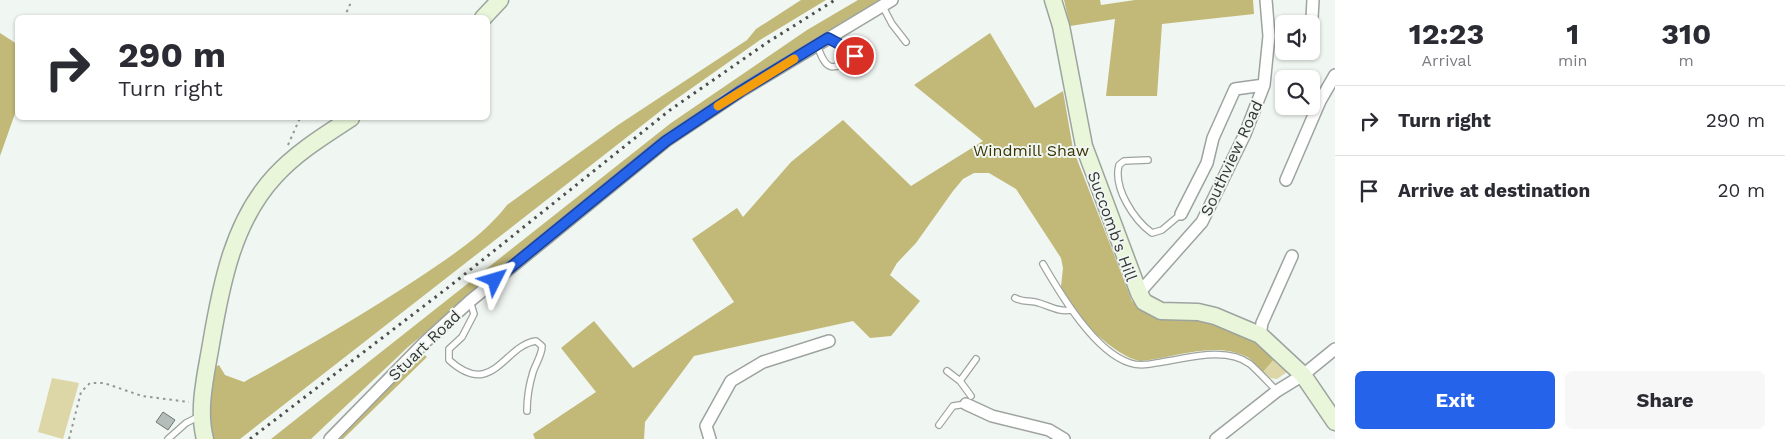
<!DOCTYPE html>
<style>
:root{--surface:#fff;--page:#f7f7f7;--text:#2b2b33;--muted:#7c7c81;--line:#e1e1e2;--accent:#2563eb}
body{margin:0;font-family:"Work Sans",sans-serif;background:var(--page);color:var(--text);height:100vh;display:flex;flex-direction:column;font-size:19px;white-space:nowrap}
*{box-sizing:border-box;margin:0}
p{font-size:16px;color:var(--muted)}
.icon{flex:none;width:28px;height:28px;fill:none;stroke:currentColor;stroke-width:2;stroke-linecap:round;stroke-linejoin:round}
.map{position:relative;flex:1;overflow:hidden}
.panel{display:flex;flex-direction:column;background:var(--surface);width:450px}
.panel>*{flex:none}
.top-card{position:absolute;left:15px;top:15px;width:475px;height:105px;border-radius:8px;box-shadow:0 1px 4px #0004;background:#fff;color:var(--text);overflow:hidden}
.controls{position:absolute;left:1275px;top:15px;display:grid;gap:10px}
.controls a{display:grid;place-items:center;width:45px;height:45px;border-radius:8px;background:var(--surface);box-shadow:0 1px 4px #0004;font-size:25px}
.pin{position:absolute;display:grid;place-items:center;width:42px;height:42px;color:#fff;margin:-21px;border:2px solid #fff;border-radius:50%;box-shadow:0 1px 5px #0007}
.me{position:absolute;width:55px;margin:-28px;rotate:50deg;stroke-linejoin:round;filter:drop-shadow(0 0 4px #0008)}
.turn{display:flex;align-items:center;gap:18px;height:105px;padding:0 20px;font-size:22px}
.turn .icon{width:65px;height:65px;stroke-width:2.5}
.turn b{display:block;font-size:35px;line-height:42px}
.eta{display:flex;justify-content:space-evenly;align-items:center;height:85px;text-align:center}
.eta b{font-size:30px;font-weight:700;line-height:35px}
.cta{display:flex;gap:10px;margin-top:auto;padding:10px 20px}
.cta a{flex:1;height:58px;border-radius:8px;background:var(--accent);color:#fff;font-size:20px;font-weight:700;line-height:58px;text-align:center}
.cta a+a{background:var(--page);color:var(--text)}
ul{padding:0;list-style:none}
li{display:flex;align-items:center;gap:15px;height:70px;padding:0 20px;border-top:1px solid var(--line)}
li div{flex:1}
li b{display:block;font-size:19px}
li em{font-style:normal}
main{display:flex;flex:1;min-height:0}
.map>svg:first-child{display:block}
</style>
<main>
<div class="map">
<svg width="1335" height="439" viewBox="0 0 1335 439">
<rect width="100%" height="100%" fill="#f0f6f2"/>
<path fill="#ddd6a6" d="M 1276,357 L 1287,372 L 1277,379 L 1270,378 L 1263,372 Z
M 52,378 L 79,383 L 63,439 L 38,432 Z"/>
<path fill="#c2b978" d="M 801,0 L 826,0 L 760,40 L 672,102 L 240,439 L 210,439 L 208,422 L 213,368 L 219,365 L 225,375 L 244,382 C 303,349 363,315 420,277 C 450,257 485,234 507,205 L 618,125 L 747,40 L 756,29 Z
M 858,0 L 880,0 L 722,95 L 619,172 L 408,347 L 311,439 L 271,439 L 671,123 L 807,30 Z
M 1064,0 L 1100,0 L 1101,5 L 1135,0 L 1253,0 L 1254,14 L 1162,24 L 1157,96 L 1106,96 L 1115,19 L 1070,26 Z
M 0,33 L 17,44 L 17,108 L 0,156 Z
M 990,33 L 1035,108 L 1063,91 L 1073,149 L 1132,301 L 1157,317 L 1198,320 L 1257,340 L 1276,357 L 1263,372 C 1258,367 1252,359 1245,356 C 1212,341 1174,358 1140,361 C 1116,357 1075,316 1060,296 L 1063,268 L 1061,258 L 1016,189 L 989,173 L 974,173 L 963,179 L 953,191 L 916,243 L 897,263 L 890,275 L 920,301 L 891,336 L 870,338 L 853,321 L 694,356 L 645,422 L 644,439 L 535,439 L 533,434 L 596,392 L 561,348 L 594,321 L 633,368 L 734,302 L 692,239 L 737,208 L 743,217 L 791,162 L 843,120 L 911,186 L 983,141 L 914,85 Z
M 419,351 L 427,357 L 343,439 L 326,439 Z"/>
<path fill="#b5bdbb" stroke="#6d7472" d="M 163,412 L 175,420 L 168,430 L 156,422 Z"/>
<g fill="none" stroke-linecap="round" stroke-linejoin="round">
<defs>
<path id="lane" d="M 882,5 L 892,24 L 906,42
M 817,45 C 827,73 832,71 855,56 L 854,52 L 828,38
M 1148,160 L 1124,161 L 1119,165 C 1113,188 1134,220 1152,233 L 1162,230 L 1181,214
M 1043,264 C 1061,295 1095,352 1130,363 C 1142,367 1155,363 1168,361 C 1191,357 1228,347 1250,364 C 1259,372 1268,382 1277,391
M 1015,298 C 1024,303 1031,300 1039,303 C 1052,307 1058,312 1072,310
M 470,301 L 474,314 L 462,337 L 449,349 L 449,360 C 493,400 504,345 536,341 L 542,346 C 542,355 536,363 533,372 C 529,385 527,398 527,411
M 947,371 L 960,381
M 971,396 L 960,381 L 976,359
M 939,425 L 953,406 L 966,404
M 168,439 L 186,423 L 200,416"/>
<path id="street" d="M 1312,18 L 1313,0
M 1286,180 L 1320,101 L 1335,75
M 1181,214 L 1207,163 L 1213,138 L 1235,89 L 1264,85
M 1139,293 L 1202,222 L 1245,134 L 1264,85 L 1269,36 L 1266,0
M 1260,335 L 1262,323 L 1292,256
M 966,404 L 992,416 L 1049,430 L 1064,439
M 330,439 L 424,343 L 470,301 L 666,141 L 741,91 L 892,0
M 710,439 L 706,426 L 731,381 L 763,362 L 829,341
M 1216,439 L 1277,391 L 1303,375 L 1335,349"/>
<path id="secondary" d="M 1053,0 L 1061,26 L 1084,146 L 1139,293 L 1144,302 L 1161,311 L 1198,312 L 1215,316 L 1260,335 L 1303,375 L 1335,422
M 483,18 L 500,0
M 205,439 C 197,409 206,374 211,344 C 221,285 233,221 275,176 C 297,152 325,135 351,118"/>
</defs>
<use href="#lane" stroke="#9da39f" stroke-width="8"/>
<use href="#street" stroke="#9da39f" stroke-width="14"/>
<use href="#secondary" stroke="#9da39f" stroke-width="19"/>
<path stroke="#939795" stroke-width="2" stroke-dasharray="2.5 4" stroke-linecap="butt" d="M 344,18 L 352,0
M 288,145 L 300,118
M 69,439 L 81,392 L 90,383 L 104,383 L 142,396 L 189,402"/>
<use href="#lane" stroke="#fff" stroke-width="5.5"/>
<use href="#street" stroke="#fff" stroke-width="11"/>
<use href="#secondary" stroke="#e9f6d9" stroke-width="16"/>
<path stroke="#4d4f4e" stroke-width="3" stroke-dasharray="2.5 5" stroke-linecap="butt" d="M 250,439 L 450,286 L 670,110 L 768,42 L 835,0"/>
</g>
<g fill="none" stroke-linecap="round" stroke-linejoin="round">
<defs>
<path id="route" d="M 495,280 L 666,141 L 741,91 L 828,38 L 854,52 L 855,56"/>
</defs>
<use href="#route" stroke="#184099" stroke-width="12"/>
<use href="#route" stroke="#2563eb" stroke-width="9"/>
<path stroke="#f59e0b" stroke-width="9" d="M 718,106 L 794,59"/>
</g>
<g text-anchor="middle" stroke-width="4" stroke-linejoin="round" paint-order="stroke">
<g font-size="16" fill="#3b3400" stroke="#f0f6f2">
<text x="1031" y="156">Windmill Shaw</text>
</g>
<g font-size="16" fill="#343635" stroke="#f0f6f2">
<text transform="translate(1231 158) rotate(-65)" y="6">Southview Road</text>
<text transform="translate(1113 226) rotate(70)" y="6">Succomb's Hill</text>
<text transform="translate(424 345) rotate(-44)" y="6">Stuart Road</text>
</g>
</g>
</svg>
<div class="controls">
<a><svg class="icon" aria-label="sound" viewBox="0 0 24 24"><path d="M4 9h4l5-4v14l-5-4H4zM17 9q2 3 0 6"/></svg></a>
<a><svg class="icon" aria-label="search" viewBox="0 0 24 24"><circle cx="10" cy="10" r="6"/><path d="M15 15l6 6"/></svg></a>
</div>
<div class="pin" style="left:855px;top:56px;background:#d93025"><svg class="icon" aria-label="arrive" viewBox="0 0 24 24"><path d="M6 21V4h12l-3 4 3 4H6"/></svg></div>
<svg class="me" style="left:495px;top:280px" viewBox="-20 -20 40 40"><path d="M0-17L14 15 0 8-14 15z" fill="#2563eb" stroke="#fff" stroke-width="4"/></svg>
<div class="top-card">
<div class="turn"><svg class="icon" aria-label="right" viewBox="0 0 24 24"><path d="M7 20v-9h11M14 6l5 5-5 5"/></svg><div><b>290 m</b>Turn right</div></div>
</div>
</div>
<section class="panel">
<div class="eta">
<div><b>12:23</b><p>Arrival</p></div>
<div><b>1</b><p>min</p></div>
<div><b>310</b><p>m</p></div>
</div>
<ul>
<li><svg class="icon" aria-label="right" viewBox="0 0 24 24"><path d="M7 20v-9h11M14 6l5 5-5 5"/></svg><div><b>Turn right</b></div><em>290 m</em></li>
<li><svg class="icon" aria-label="arrive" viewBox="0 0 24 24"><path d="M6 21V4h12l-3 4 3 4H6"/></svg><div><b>Arrive at destination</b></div><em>20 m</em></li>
</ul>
<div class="cta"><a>Exit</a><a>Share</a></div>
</section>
</main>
